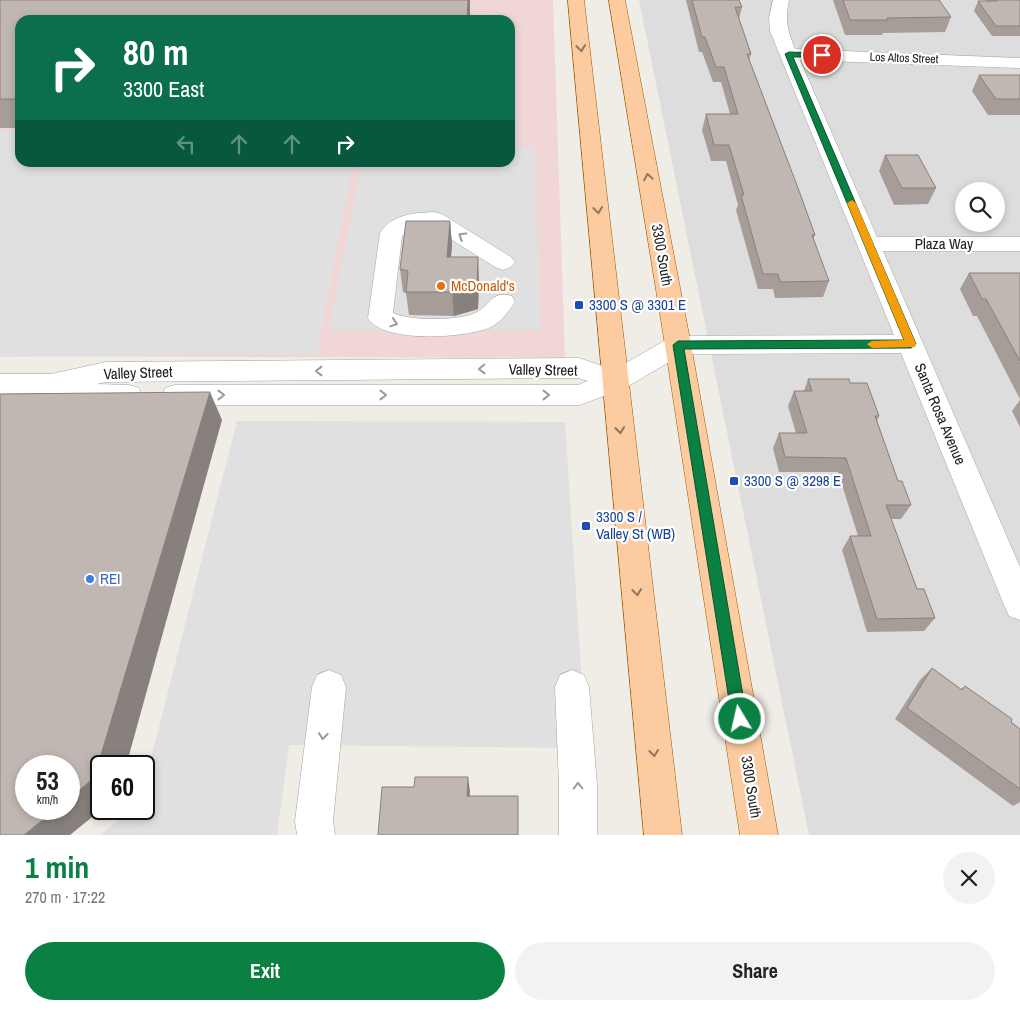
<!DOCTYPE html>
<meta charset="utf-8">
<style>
:root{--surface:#fff;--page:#f2f2f2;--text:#222;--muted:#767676;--accent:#0b8043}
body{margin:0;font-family:"Archivo Narrow",sans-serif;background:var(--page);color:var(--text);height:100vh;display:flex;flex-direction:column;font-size:19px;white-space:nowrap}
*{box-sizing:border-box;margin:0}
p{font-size:16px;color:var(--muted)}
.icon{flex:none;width:28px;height:28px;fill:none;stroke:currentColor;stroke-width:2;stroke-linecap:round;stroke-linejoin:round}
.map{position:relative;height:835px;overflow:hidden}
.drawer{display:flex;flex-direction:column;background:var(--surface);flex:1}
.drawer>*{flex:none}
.hud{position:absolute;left:15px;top:15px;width:500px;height:152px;border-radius:15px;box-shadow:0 2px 8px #0003;background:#0b6e4f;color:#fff;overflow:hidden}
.tools{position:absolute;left:955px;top:182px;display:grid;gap:10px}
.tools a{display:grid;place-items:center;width:50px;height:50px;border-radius:50%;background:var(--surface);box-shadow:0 2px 8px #0003;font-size:25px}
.speed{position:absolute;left:15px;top:755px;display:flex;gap:10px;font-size:25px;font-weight:700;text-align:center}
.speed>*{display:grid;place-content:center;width:65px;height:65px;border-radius:50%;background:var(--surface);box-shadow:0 2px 8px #0003;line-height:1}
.speed small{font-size:12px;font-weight:400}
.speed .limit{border:2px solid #111;border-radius:8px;background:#fff;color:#111}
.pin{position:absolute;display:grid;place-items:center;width:42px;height:42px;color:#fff;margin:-21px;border:2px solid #fff;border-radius:50%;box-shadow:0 1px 5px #0007}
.me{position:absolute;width:55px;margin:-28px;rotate:351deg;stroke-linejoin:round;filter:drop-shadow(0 0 4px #0008)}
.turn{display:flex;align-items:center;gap:18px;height:105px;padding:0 25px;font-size:22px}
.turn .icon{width:65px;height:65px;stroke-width:2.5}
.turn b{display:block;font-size:35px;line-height:42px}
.lanes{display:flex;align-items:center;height:48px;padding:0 25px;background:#0003;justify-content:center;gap:25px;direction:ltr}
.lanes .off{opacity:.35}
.round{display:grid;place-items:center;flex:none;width:52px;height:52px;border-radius:26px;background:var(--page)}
.head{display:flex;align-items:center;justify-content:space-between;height:85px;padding:0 25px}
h1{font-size:30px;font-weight:700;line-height:38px;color:var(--accent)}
.action{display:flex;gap:10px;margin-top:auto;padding:10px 25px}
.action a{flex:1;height:58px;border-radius:30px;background:var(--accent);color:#fff;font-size:20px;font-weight:700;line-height:58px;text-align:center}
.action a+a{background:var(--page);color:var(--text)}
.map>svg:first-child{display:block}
</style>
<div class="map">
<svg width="1020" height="835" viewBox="0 0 1020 835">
<rect width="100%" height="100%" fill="#f0ece6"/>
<path fill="#dedddd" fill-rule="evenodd" d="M 639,0 L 1020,0 L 1020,835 L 809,835 ZM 964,191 L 996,191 L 996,224 L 964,224 Z"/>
<path fill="#f1d6d7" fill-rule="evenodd" d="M 0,0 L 553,0 L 565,358 L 0,356 ZM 20,20 L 510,20 L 510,162 L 20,162 Z"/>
<path fill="#e0e0e0" d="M 0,131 L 20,131 L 20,162 L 353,163 L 317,354 L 0,357 Z
M 510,147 L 534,147 L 541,330 L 329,330 L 362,163 L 510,162 Z
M 237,421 L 565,422 L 586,748 L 289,745 L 277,835 L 100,835 L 133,809 L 144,809 L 144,786 Z"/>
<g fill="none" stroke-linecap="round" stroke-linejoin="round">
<defs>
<path id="minor" d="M 773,0 L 789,0 C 785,21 787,29 795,49 L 1020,58 L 1020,68 L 800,60 L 877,237 L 1020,237 L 1020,251 L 883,251 L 1020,567 L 1020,620 L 1009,616 L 1004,605 L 901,353 L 683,354 L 625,388 L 580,405 L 175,405 L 165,402 L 162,395 L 165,388 L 175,385 L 578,385 L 588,381 L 578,378 L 106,382 L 97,384 L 129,385 L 139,388 L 142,395 L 139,402 C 108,412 81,397 51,394 C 34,392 17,394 0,394 L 0,374 L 51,374 L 106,362 L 579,358 L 614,370 L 669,338 L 678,336 L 894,335 L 770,31 L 769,18 Z
M 434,212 L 442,214 L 511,257 L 515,262 L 511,267 L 503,270 L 495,267 L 430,226 L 415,227 L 402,236 L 393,313 C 411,321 457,321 475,313 C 491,306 490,290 512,296 L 515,302 C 510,310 500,323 491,327 C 467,338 383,344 368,318 L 380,233 C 392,214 414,213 434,212 Z
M 329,670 L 341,675 L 346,687 L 333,821 L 335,835 L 297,835 L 295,821 L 312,687 L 317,675 Z
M 572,670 L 584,675 L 589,687 L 597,785 L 597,835 L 559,835 L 559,785 L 555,687 L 560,675 Z"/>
<path id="major" d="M 568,0 L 584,0 L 682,835 L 644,835 Z
M 609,0 L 625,0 L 691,345 L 778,835 L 740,835 L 665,345 Z"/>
</defs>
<use href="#minor" stroke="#a4a4a4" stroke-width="1"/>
<use href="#major" stroke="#9c5900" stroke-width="1"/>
<use href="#minor" fill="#fff" fill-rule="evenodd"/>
<use href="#major" fill="#fccba0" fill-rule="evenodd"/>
</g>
<path fill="#a69d99" d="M 0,0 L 470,0 L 470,10 L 20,20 L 20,128 L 0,128 Z
M 686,0 L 739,0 L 742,7 L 739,19 L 751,54 L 749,60 L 815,235 L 813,239 L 829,281 L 823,297 L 775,298 L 773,289 L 758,289 L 736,210 L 738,205 L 726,161 L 711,161 L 702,130 L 706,114 L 730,114 L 721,82 L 713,82 L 702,52 L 699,52 Z
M 833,0 L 939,0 L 951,17 L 945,32 L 883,33 L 882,35 L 845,35 Z
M 985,0 L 1020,0 L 1020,36 L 992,36 L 974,11 L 978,1 L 986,1 Z
M 979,75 L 1020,75 L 1020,115 L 988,115 L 972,91 Z
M 885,155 L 936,188 L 928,204 L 894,205 L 879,171 Z
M 450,221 L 452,245 L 451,257 L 479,280 L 478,309 L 454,316 L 409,315 L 406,293 L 403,292 L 400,269 Z
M 969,273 L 1020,273 L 1020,399 L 977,316 L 973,316 L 960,289 Z
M 808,379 L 850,383 L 879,416 L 877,421 L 898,481 L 911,505 L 901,519 L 891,519 L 917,589 L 935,618 L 924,631 L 867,632 L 842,550 L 850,536 L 858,536 L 838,472 L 779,472 L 773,448 L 779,433 L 796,433 L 788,406 L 794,391 L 804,391 Z
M 1020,400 L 1020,427 L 1012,411 Z
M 932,668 L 961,689 L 965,686 L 1020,729 L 1020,802 L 1013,806 L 895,719 L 920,680 Z"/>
<path fill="#87807d" d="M 468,0 L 470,0 L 470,20 L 467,20 Z
M 450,221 L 452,245 L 449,280 L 447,257 Z
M 478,257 L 479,280 L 478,309 L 454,316 L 452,292 Z
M 210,392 L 222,420 L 126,766 L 101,766 L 102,809 L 70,835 L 24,835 L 56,809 L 69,809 L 69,799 Z
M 468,777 L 470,791 L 469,809 L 467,796 Z"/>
<path fill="#c1b7b2" stroke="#87807d" d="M 0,0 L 468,0 L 467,20 L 20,20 L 20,99 L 0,99 Z
M 692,0 L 739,0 L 742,7 L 735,7 L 751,54 L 747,54 L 798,188 L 815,235 L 812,235 L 829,281 L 780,282 L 778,274 L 763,274 L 741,195 L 744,195 L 729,145 L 714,145 L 706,114 L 738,114 L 724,67 L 716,67 L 705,37 L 702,37 Z
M 843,0 L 939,0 L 951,17 L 887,18 L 888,20 L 850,20 Z
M 996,0 L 1020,0 L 1020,26 L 996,26 L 978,1 L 997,1 Z
M 979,75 L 1020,75 L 1020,99 L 996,99 Z
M 885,155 L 918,155 L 936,188 L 902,188 Z
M 406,221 L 450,221 L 447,257 L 478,257 L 477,286 L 452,292 L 406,292 L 408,271 L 400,269 Z
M 969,273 L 1020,273 L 1020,361 L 986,299 L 982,299 Z
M 808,379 L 849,379 L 850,383 L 867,383 L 879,416 L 875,416 L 898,481 L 902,481 L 911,505 L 886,505 L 917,589 L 924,589 L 935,618 L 877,619 L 850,536 L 871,536 L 846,458 L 785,457 L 779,433 L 807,433 L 794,391 L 812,391 Z
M 210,392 L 94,778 L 69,799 L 69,766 L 26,766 L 26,809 L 56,809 L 24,835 L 0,835 L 0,394 Z
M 932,668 L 962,690 L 965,686 L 1012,719 L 1011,722 L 1020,729 L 1020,789 L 907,708 Z
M 415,777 L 468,777 L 467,796 L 518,796 L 518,835 L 378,835 L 382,787 L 414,787 Z"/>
<defs><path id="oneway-chevron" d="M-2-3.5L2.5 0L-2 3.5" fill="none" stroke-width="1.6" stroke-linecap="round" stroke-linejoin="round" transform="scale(1.25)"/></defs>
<g stroke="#8e7660">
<use href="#oneway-chevron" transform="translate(581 48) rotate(84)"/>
<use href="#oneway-chevron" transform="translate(648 177) rotate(-100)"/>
<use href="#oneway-chevron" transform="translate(598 210) rotate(84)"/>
<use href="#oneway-chevron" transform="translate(620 430) rotate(84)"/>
<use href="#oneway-chevron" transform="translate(637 592) rotate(84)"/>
<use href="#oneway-chevron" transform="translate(654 753) rotate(83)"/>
</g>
<g stroke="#9b9b9b">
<use href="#oneway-chevron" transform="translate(462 236) rotate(-148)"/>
<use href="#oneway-chevron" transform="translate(394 323) rotate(18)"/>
<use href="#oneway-chevron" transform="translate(482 369) rotate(179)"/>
<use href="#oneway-chevron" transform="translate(319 371) rotate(180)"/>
<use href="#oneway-chevron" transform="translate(221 395)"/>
<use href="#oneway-chevron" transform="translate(383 395)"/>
<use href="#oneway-chevron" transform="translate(546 395)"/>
<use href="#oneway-chevron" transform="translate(323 736) rotate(96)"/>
<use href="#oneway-chevron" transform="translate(578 786) rotate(-91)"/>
</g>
<path fill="#0b8043" stroke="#07532c" d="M 789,52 L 822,53 L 826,55 L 822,57 L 793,57 L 916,344 L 911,348 L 684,349 L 747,719 L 745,724 L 740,726 L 735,724 L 732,719 L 673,345 L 678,341 L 904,340 L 785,54 Z"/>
<path fill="#f59e0b" d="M 852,200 L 856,203 L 916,344 L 915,347 L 872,348 L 867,344 L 872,341 L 904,340 L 847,203 Z"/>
<circle fill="#e8710a" stroke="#fff" stroke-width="2" cx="441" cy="286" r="5"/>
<g fill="#1a4fb4" stroke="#fff" stroke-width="2">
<rect x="574" y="300" width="10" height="10" rx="2.5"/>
<rect x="729" y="476" width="10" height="10" rx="2.5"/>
<rect x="581" y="521" width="10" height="10" rx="2.5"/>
</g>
<circle fill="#3f7fe0" stroke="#fff" stroke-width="2" cx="90" cy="579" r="5"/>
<g text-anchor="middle" stroke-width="4.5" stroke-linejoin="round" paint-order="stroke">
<g font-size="12" fill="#202020" stroke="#fff">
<text transform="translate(904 58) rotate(2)" y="4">Los Altos Street</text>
</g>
<g font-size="15" fill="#202020" stroke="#fff">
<text x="944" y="249">Plaza Way</text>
<text transform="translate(662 255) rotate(80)" y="5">3300 South</text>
<text transform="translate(543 370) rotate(1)" y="5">Valley Street</text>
<text transform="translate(138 373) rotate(-2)" y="5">Valley Street</text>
<text transform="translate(940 414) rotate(67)" y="5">Santa Rosa Avenue</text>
<text transform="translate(751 787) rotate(81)" y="5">3300 South</text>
</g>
<g font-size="15" fill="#c56008" stroke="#fff" text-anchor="start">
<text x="451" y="291">McDonald's</text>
</g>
<g font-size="15" fill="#164399" stroke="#fff" text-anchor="start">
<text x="589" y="310">3300 S @ 3301 E</text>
<text x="744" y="486">3300 S @ 3298 E</text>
<text x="596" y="522">3300 S /<tspan x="596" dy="17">Valley St (WB)</tspan></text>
</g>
<g font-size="15" fill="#366cbe" stroke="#fff" text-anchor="start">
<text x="100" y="584">REI</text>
</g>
</g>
</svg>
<div class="tools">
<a><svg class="icon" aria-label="search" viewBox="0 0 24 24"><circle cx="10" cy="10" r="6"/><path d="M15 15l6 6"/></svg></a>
</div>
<div class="speed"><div>53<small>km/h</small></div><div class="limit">60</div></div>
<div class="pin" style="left:822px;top:55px;background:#d93025"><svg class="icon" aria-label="arrive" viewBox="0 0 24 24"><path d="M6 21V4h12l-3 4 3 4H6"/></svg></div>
<svg class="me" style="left:740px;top:719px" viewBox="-20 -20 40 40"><circle r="17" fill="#0b8043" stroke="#fff" stroke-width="3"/><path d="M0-11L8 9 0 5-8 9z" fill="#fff"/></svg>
<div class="hud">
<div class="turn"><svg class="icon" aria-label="right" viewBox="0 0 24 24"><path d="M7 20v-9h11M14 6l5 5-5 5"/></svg><div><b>80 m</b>3300 East</div></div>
<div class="lanes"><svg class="icon off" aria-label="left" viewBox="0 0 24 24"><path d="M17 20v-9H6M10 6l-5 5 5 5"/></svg><svg class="icon off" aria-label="ahead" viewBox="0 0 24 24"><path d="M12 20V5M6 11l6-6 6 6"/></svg><svg class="icon off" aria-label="ahead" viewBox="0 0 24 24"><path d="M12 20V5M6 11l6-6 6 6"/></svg><svg class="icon" aria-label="right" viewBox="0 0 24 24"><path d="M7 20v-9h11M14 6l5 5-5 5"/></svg></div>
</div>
</div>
<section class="drawer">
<div class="head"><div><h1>1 min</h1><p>270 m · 17:22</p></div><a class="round"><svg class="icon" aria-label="close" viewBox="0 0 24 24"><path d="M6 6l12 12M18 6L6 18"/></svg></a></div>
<div class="action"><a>Exit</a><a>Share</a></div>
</section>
